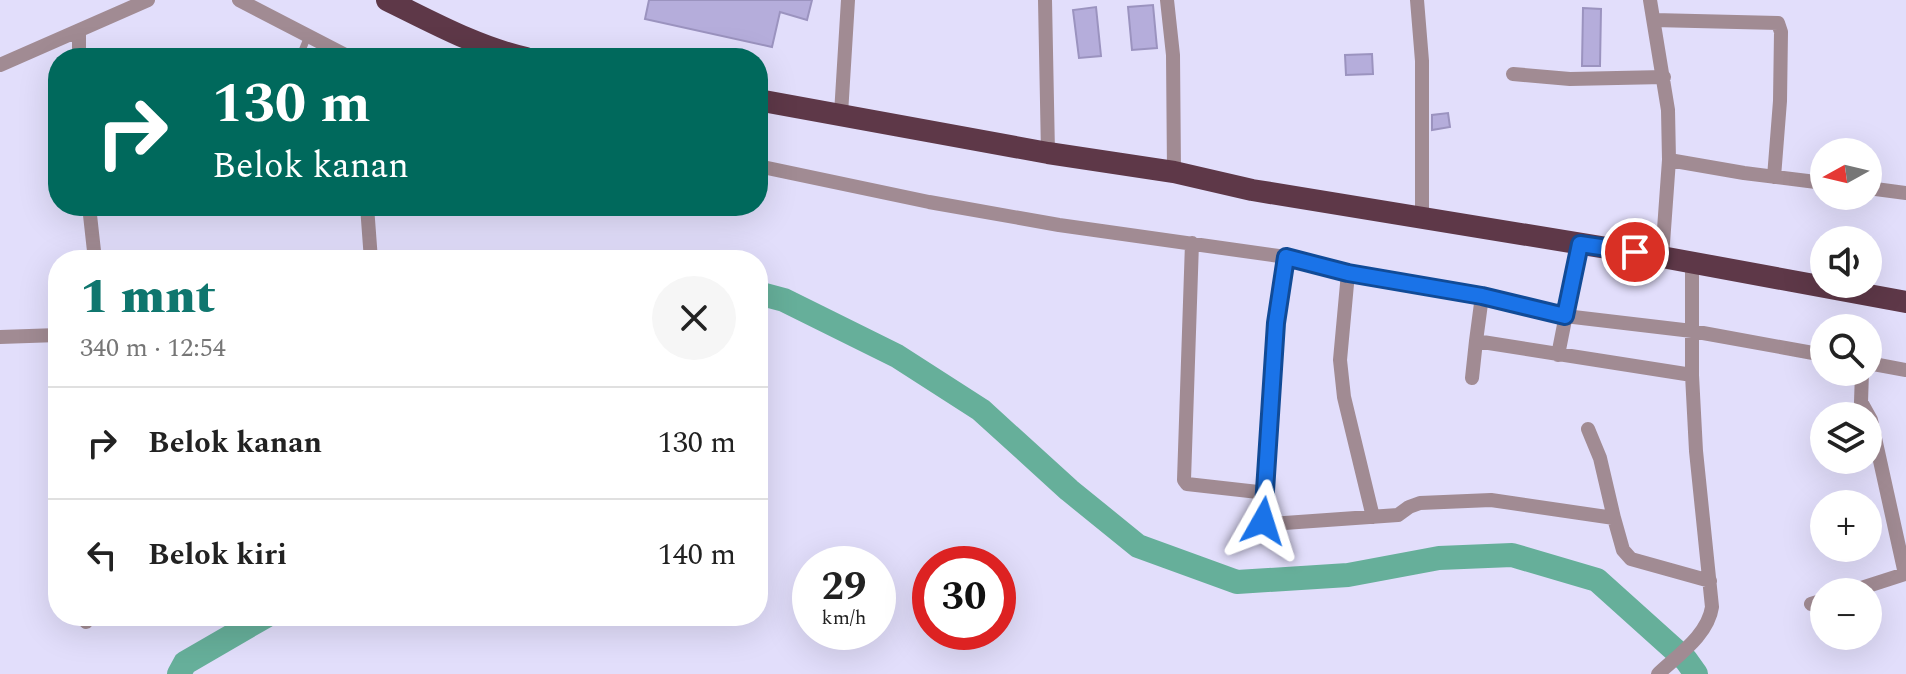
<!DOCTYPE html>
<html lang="id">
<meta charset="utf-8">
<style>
:root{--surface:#fff;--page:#f6f6f6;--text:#222;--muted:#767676;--line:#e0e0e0;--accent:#0f766e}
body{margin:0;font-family:Spectral,serif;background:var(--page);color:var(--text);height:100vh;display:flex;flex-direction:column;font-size:30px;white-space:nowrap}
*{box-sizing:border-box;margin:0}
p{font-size:26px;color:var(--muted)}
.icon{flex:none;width:44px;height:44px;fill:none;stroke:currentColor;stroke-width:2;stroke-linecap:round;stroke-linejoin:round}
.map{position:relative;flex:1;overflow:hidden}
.details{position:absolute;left:48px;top:250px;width:720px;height:376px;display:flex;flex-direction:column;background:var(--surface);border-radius:32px;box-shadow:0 8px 32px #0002}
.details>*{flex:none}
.guide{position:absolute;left:48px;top:48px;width:720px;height:168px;border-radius:32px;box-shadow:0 8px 32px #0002;background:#00695c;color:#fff;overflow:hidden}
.needle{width:52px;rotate:262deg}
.fabs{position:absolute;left:1810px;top:138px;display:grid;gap:16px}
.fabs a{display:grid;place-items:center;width:72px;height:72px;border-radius:50%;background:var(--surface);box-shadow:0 8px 32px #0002;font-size:40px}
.speed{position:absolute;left:792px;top:546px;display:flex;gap:16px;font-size:40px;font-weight:700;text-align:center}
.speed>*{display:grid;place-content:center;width:104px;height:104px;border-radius:50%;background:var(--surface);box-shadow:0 8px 32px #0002;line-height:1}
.speed small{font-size:20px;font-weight:400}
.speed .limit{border:12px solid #d22;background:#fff;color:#111}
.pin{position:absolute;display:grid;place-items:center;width:68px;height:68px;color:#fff;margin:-34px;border:4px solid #fff;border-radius:50%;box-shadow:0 2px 8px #0007}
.me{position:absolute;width:88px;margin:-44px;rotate:6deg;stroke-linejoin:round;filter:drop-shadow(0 0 6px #0008)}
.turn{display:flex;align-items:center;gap:28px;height:168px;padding:0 32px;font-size:36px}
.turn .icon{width:104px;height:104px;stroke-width:2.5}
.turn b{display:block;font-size:56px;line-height:68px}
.round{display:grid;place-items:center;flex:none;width:84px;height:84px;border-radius:42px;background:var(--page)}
.headline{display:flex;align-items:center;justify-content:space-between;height:136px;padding:0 32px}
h1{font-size:48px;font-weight:800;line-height:60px;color:var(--accent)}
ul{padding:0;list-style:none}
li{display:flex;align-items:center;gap:24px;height:112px;padding:0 32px;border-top:2px solid var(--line)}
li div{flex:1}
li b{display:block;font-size:30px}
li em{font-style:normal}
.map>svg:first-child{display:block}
</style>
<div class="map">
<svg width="1906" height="674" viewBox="0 0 1906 674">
<rect width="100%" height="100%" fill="#e2defb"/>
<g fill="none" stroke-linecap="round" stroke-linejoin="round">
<path stroke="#66af9a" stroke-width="24" d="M 758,293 L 784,300 L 897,356 L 981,410 L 1069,490 L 1138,546 L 1237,582 L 1348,575 L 1439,558 L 1512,555 L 1597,580 L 1686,660 L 1696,674
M 179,674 L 185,663 L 266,616"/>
</g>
<path fill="#b5addb" stroke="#9b93bf" stroke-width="2" d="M 649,0 L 812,0 L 807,20 L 780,12 L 772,47 L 645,19 Z
M 1153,5 L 1157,48 L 1132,50 L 1128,7 Z
M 1096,7 L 1101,56 L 1079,58 L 1073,10 Z
M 1583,8 L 1601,9 L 1600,66 L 1582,66 Z
M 1372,54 L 1373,74 L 1346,75 L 1345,55 Z
M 1448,113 L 1450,127 L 1432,130 L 1432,115 Z"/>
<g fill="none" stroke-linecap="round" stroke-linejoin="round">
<path stroke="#a18b93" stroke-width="7" d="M 299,58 L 308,36"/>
<path stroke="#a18b93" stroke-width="14" d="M 239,0 L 351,58
M 1045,0 L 1048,153
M 1167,0 L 1173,55 L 1174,172
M 1417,0 L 1422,61 L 1422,217
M 1650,0 L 1668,110 L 1669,160 L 1662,257
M 1654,20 L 1778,23 L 1781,32 L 1780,101 L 1774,177
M 79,58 L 79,31
M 0,65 L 148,0
M 1513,74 L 1570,79 L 1664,77
M 841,114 L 848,0
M 1669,160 L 1744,173 L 1824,183
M 758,166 L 929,202 L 1059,225 L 1286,257 L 1348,273 L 1482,296 L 1565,316 L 1692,331 L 1824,355
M 1868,188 L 1906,193
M 89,206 L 95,260
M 367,206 L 371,260
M 1192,243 L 1184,480 L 1187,484 L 1267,493 L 1276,323 L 1286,257
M 1348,273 L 1340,360 L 1344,397 L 1373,517
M 0,337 L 58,335
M 1476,341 L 1482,296
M 1558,355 L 1580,244
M 1868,363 L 1906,370
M 1472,378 L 1476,341 L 1692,375
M 1588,429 L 1600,458 L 1614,518
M 1267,493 L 1263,518 L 1265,523 L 1270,524 L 1398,515 L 1409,507 L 1420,503 L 1491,500 L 1614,518 L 1623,550 L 1631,559 L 1710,581
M 1849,592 L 1905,574 L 1871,420 L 1861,402 L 1862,372
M 1811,604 L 1824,600
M 190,618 L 190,616
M 86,622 L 90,616
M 1658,674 C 1678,655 1708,635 1712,607 L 1696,451 L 1692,375 L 1692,264"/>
<path stroke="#5e3848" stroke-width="22" d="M 387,0 C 432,22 477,47 526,58
M 758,100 L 1048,153 L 1174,172 L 1252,190 L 1662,257 L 1906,302"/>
</g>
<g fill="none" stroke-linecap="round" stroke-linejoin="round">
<defs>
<path id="route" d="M 1263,521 L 1276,323 L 1286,257 L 1348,273 L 1482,296 L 1565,316 L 1580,244 L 1635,252"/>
</defs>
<use href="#route" stroke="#114b97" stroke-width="20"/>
<use href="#route" stroke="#1a73e8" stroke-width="14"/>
</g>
</svg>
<div class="fabs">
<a><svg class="needle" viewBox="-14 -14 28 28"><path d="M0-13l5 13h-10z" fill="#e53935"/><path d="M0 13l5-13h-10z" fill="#767676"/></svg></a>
<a><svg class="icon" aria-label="sound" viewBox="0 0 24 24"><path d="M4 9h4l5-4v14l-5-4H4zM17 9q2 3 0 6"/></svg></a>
<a><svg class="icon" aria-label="search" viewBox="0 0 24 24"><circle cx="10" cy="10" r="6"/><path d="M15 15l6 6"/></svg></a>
<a><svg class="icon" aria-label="layers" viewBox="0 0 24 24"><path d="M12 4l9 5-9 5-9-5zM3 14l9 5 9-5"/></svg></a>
<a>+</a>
<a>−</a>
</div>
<div class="speed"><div>29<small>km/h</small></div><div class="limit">30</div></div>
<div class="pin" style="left:1635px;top:252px;background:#d93025"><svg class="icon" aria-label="arrive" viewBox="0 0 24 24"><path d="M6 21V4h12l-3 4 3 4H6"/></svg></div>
<svg class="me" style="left:1263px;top:521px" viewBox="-20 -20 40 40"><path d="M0-17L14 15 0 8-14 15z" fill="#1a73e8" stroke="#fff" stroke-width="4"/></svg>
<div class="guide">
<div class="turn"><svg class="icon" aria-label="right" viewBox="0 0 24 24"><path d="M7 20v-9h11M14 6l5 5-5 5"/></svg><div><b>130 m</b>Belok kanan</div></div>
</div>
<section class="details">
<div class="headline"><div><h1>1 mnt</h1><p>340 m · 12:54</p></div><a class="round"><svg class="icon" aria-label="close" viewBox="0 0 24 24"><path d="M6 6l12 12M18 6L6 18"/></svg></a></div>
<ul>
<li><svg class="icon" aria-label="right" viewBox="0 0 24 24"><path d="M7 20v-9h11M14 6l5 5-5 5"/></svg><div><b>Belok kanan</b></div><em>130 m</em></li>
<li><svg class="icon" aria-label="left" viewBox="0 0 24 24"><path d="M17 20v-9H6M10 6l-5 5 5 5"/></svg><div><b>Belok kiri</b></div><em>140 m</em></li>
</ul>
</section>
</div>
